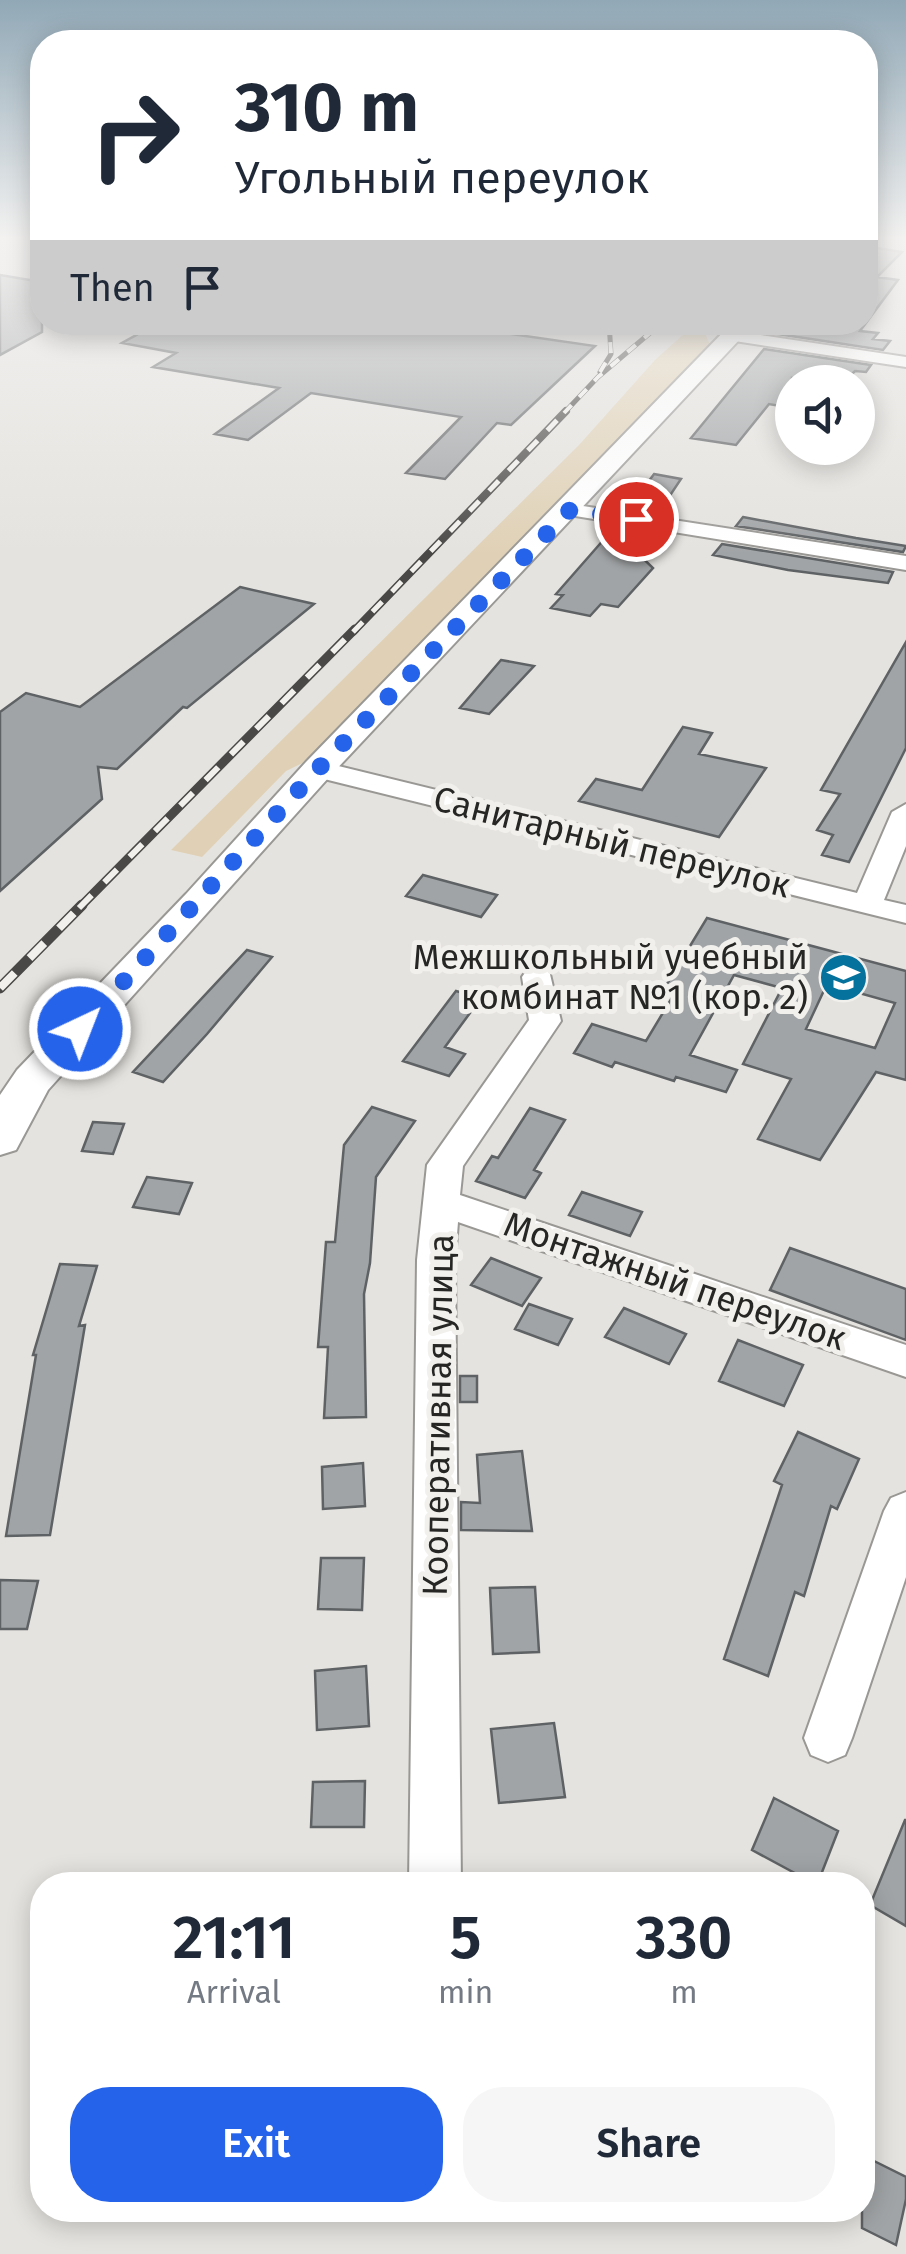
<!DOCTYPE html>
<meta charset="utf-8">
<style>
:root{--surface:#fff;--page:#f6f6f7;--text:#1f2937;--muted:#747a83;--accent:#2563eb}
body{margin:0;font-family:"Fira Sans",sans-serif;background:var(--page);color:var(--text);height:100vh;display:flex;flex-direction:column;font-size:38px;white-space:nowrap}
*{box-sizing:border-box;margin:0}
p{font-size:32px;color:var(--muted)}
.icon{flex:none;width:55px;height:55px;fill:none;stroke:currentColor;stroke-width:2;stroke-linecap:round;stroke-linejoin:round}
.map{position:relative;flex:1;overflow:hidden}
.panel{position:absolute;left:30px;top:1872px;width:845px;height:350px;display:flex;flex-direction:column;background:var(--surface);border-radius:40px;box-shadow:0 5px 25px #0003}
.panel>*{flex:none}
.top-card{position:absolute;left:30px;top:30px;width:848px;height:305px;border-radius:40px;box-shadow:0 5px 25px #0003;background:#fff;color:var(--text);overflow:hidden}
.fabs{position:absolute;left:775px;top:365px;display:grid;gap:20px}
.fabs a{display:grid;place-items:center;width:100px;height:100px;border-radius:50%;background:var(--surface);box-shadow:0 5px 25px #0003;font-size:50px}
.pin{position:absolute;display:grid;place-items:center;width:85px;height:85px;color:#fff;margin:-42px;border:5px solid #fff;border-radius:50%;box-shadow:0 2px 10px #0007}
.me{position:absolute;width:110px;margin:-55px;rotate:43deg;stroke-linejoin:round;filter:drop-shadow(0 0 8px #0008)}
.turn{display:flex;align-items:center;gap:35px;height:210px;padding:0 40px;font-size:45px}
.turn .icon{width:130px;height:130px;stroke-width:2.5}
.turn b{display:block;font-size:70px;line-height:85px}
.then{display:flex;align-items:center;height:95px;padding:0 40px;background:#0003;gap:20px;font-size:38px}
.eta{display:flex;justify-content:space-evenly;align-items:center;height:170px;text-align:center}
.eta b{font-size:60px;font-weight:600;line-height:70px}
.action{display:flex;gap:20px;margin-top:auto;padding:20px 40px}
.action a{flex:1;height:115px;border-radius:40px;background:var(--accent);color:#fff;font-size:40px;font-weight:600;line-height:115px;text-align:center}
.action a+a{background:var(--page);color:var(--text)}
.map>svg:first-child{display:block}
</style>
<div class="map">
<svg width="906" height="2254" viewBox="0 0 906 2254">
<rect width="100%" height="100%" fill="#e5e3df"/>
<path fill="#e0d1b6" d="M 696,323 L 736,323 L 731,330 L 708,328 L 705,333 L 711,347 L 317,756 L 286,771 L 202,857 L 171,850 L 579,445 L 655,360 Z"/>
<path fill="#a1a4a6" stroke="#5f6264" stroke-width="2.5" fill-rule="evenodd" d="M 865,246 L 902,252 L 877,277 L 898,280 L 860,331 L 878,333 L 873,339 L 890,341 L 883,350 L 778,334 L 788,322 L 865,322 Z
M 0,275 L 42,282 L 42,332 L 0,355 Z
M 160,322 L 429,322 L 595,346 L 511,425 L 497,423 L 445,479 L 406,473 L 461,417 L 311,393 L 248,440 L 215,434 L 279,388 L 153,367 L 176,353 L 122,343 Z
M 764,349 L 871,365 L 866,372 L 855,371 L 852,374 L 831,372 L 825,382 L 792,378 L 792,408 L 769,404 L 736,445 L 691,438 Z
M 654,474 L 681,479 L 667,500 L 628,509 Z
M 743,517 L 856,538 L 906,546 L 903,552 L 736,526 Z
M 613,529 L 653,568 L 618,607 L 601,604 L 590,616 L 551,608 L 563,595 L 556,594 Z
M 722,544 L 893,572 L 888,583 L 788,570 L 713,555 Z
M 240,587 L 314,604 L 187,708 L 183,707 L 117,769 L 98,767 L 102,799 L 0,891 L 0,712 L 26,693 L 80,707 Z
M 906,642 L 906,748 L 849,862 L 822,855 L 833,835 L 817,830 L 840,794 L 821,790 Z
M 501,660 L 534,666 L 489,714 L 460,708 Z
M 683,727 L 712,733 L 699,754 L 766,768 L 719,837 L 579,801 L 596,779 L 642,790 Z
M 423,875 L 497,895 L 481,917 L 406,896 Z
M 707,918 L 906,971 L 906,1080 L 876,1072 L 820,1160 L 758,1139 L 791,1079 L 743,1064 L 782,988 L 734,975 L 690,1055 L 737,1070 L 726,1092 L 676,1077 L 674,1081 L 615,1062 L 612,1067 L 574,1053 L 592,1024 L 646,1041 L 676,991 L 665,987 ZM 827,984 L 895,1003 L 875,1048 L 806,1029 Z
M 247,950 L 272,957 L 207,1034 L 163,1082 L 133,1072 Z
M 456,991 L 481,998 L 445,1047 L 465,1054 L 449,1076 L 403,1061 Z
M 372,1107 L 415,1121 L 376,1177 L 370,1263 L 364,1294 L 366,1417 L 324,1418 L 328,1347 L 318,1347 L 326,1242 L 335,1242 L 344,1145 Z
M 530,1108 L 565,1120 L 534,1170 L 541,1173 L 525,1198 L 476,1181 L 492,1156 L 498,1158 Z
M 93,1122 L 124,1124 L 113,1154 L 82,1151 Z
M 147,1177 L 192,1183 L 179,1214 L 133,1207 Z
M 582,1192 L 642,1212 L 630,1236 L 569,1215 Z
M 790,1248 L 906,1289 L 906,1340 L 770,1290 Z
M 491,1258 L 541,1278 L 522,1306 L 471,1285 Z
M 60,1264 L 97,1266 L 79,1326 L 85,1325 L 50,1535 L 6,1536 L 36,1355 L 33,1355 Z
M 529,1304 L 572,1319 L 558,1345 L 515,1329 Z
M 624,1308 L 686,1334 L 669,1364 L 605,1337 Z
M 738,1340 L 803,1365 L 784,1406 L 719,1381 Z
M 460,1376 L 477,1376 L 477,1402 L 460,1402 Z
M 798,1432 L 859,1459 L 837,1509 L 831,1506 L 804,1596 L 795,1592 L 768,1676 L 724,1659 L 782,1485 L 774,1481 Z
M 522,1451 L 532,1531 L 461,1530 L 461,1502 L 480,1503 L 477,1455 Z
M 363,1463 L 365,1506 L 323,1509 L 322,1467 Z
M 321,1558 L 364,1558 L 362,1610 L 318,1609 Z
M 0,1580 L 38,1581 L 27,1629 L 0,1629 Z
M 535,1587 L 539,1652 L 493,1654 L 490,1588 Z
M 366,1666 L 369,1726 L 317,1730 L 315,1671 Z
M 554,1723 L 565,1797 L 499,1803 L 491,1729 Z
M 365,1781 L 364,1827 L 311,1827 L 313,1782 Z
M 774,1798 L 838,1831 L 817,1885 L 752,1850 Z
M 905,1820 L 906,1820 L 906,1926 L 870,1905 Z
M 862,2155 L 906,2177 L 906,2199 L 896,2245 L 862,2228 Z"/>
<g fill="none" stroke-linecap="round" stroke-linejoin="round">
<defs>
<path id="minor" d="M 734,331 L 906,357 L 906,367 L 728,340 L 725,336 Z
M 570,504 L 906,556 L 906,570 L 563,514 L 559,510 Z
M 318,761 L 857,893 L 892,812 L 906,804 L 906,846 L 884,900 L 906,905 L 906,923 L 308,775 L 305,769 L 308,763 Z
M 538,967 L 549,970 L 561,1021 L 463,1166 L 460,1195 L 906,1345 L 906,1377 L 458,1222 L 455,1260 L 461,1885 L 409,1885 L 417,1260 L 427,1165 L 529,1020 L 522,977 L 527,970 Z
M 906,1492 L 906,1577 L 852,1738 L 845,1755 L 828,1762 L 811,1755 L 804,1738 L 884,1511 L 891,1498 Z"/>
<path id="tertiary" d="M 733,322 L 756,322 L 330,776 L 48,1090 L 16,1150 L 0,1155 L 0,1095 L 17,1070 L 186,894 L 306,762 Z"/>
</defs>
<use href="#minor" stroke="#9a9895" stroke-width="4"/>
<use href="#tertiary" stroke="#9a9895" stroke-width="4"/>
<use href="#minor" fill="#fff" fill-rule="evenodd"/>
<use href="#tertiary" fill="#fff" fill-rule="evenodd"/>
<defs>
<path id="rail-far3" d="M 600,372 L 611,354 L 609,322
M 564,413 L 598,377 L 663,322"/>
<path id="rail-far2" d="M 353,632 L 566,411"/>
<path id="rail-far1" d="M 79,908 L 355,629"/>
<path id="rail" d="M 0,988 L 82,905"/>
</defs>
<use href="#rail-far3" stroke="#494846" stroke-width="5"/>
<use href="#rail-far2" stroke="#494846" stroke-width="8"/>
<use href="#rail-far1" stroke="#494846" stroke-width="9"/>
<use href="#rail" stroke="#494846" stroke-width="11"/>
<use href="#rail-far3" stroke="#f2f0ed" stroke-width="4" stroke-dasharray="11" stroke-linecap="butt"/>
<use href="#rail-far2" stroke="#f2f0ed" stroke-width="5" stroke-dasharray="14" stroke-linecap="butt"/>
<use href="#rail-far1" stroke="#f2f0ed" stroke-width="6" stroke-dasharray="18" stroke-linecap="butt"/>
<use href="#rail" stroke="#f2f0ed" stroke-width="8" stroke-dasharray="21" stroke-linecap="butt"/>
</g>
<linearGradient id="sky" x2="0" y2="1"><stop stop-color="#91a8b6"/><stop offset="0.43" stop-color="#f3f2f1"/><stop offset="1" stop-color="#f3f2f1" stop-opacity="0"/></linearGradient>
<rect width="906" height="554" fill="url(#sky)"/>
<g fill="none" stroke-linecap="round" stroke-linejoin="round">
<path stroke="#2563eb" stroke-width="18" stroke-dasharray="0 32.4" d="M 80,1029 L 318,769 L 570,510 L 636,519"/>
</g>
<defs>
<symbol id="university-disc" viewBox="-11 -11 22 22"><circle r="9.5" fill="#05729d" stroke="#f2f0ed"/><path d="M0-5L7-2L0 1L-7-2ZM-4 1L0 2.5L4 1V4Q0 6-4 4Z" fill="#fff"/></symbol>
</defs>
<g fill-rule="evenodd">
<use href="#university-disc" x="816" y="950" width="55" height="55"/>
</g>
<g text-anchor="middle" stroke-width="10" stroke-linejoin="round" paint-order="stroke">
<g font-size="35" fill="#262624" stroke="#f2f0ed">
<text transform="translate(612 842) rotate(14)" y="12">Санитарный переулок</text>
<text transform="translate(675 1281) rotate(19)" y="12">Монтажный переулок</text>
<text transform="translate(438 1415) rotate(-89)" y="12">Кооперативная улица</text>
</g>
<g font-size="35" fill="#262624" stroke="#f2f0ed" text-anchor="end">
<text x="808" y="969">Межшкольный учебный<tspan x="808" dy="40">комбинат №1 (кор. 2)</tspan></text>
</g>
</g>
</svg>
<div class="fabs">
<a><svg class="icon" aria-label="sound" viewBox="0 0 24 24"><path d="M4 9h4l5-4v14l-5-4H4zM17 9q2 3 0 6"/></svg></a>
</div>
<div class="pin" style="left:636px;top:519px;background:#d93025"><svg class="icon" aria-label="arrive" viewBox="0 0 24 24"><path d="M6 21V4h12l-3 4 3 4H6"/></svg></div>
<svg class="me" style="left:80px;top:1029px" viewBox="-20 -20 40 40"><circle r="17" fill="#2563eb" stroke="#fff" stroke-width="3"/><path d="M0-11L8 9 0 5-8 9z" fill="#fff"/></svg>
<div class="top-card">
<div class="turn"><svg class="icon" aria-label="right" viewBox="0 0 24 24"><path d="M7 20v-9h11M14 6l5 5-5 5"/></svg><div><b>310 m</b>Угольный переулок</div></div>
<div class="then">Then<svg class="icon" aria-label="arrive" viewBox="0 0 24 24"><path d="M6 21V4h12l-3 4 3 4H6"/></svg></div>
</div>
<section class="panel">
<div class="eta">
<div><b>21:11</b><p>Arrival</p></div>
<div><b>5</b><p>min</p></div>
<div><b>330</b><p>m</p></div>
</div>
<div class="action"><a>Exit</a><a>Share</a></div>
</section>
</div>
